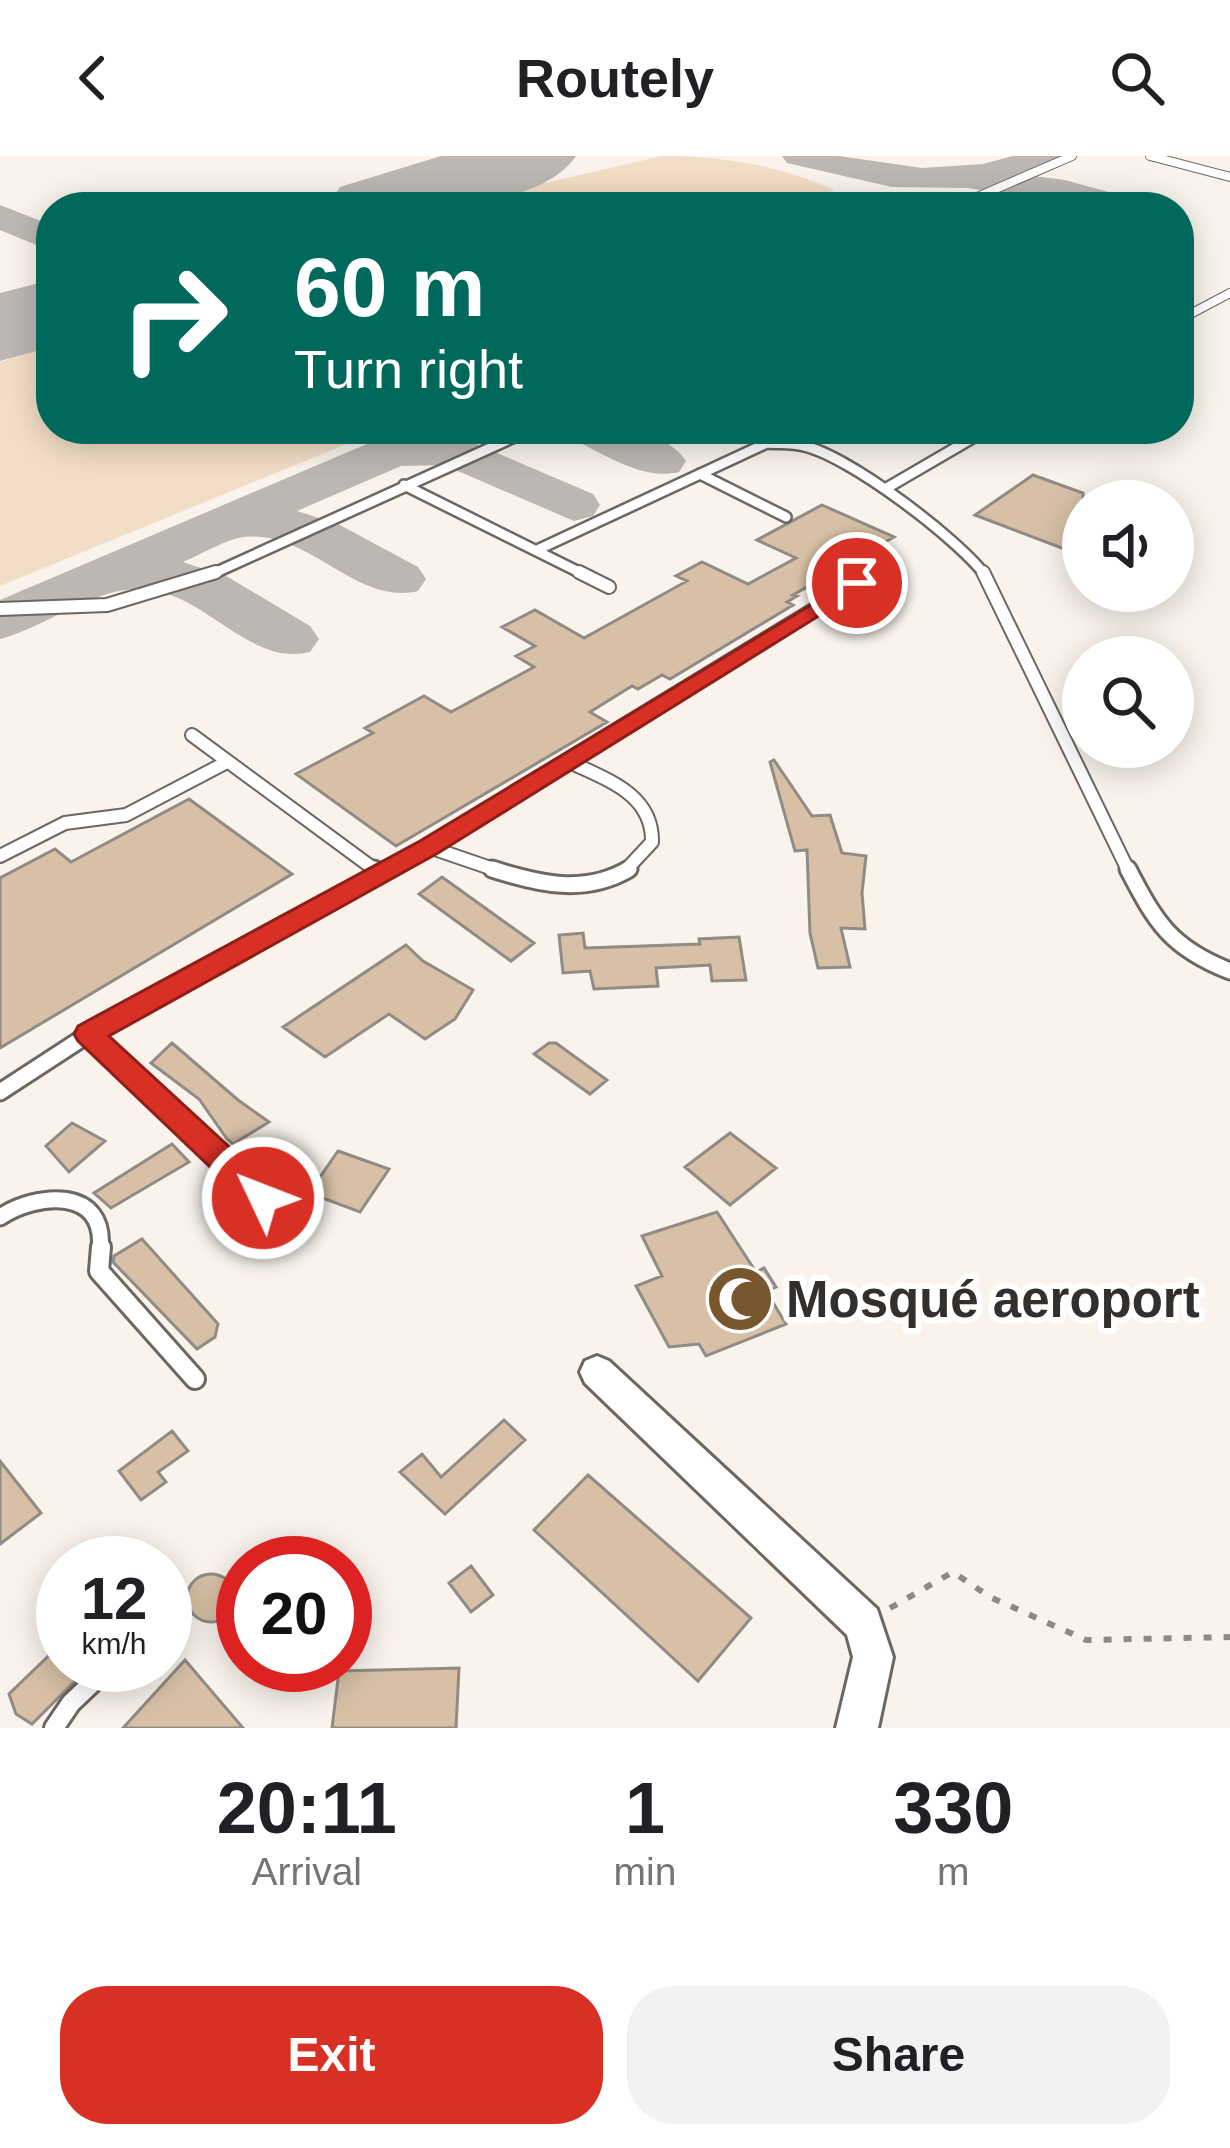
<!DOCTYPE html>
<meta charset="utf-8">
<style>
:root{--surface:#fff;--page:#f2f2f2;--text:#202124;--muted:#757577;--accent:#d93025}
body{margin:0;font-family:Arial,sans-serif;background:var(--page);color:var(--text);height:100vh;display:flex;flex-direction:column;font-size:45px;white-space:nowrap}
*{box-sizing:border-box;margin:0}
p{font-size:39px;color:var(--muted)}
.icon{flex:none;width:66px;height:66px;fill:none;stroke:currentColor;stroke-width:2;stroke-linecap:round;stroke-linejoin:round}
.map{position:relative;height:1572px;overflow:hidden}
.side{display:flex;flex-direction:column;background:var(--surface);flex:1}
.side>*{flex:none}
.banner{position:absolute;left:36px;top:36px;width:1158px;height:252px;border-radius:48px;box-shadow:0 6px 30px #0003;background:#00695c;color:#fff;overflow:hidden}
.tools{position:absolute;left:1062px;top:324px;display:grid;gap:24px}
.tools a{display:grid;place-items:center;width:132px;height:132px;border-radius:50%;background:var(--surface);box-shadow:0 6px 30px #0003;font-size:60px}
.speed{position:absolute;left:36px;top:1380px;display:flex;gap:24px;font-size:60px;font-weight:700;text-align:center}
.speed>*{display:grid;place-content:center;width:156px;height:156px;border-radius:50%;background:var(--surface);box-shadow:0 6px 30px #0003;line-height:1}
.speed small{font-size:30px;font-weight:400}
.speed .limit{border:18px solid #d22;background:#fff;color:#111}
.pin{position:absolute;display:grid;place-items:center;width:102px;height:102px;color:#fff;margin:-51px;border:6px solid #fff;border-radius:50%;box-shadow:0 3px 12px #0007}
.me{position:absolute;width:132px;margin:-66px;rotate:313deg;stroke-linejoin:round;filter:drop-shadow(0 0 9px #0008)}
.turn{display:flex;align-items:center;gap:42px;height:252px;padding:0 60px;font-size:54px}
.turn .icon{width:156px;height:156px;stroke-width:2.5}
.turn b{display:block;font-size:84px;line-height:102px}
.eta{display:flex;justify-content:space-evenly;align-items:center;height:204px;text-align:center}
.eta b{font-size:72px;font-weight:700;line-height:84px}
.action{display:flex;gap:24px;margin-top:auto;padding:24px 60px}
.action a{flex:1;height:138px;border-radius:48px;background:var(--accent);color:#fff;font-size:48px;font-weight:700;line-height:138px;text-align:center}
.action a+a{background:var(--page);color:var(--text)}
header{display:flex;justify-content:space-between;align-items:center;height:156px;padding:0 60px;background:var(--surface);font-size:54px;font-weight:700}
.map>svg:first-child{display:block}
</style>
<header><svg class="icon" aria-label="back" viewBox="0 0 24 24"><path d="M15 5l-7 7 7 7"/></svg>Routely<svg class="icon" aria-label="search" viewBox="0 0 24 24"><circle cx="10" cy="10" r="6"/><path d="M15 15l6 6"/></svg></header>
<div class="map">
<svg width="1230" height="1572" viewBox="0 0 1230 1572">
<rect width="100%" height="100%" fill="#f9f3ec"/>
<path fill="#f2ddc6" d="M 662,0 C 720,0 779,9 832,33 L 839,51 L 466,51 L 519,33 Z
M 51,189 L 51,273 L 383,273 L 0,430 L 0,206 Z"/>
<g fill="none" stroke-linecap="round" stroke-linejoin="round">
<path fill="#bcb7b2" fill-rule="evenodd" d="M 782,0 L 839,0 L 922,12 L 983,8 L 1013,0 L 1062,0 L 1057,7 L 1025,19 L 1065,24 L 1134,43 L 1140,51 L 1080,51 L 968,32 L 892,31 L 787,7 Z
M 0,49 L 51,69 L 51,95 L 0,74 Z
M 402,273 L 468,273 L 462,282 L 593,338 L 600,349 L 593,360 L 574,365 L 444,309 L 401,310 L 297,355 L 338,368 L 418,411 L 426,423 L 418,435 C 356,450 310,374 244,381 C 224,384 202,398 183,406 L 228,421 L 310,470 L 319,483 L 310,496 C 247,511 205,434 140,433 C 93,432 46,471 0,483 L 0,444 Z
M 565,273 C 604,273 661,268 686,305 L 679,316 C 642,325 605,298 572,283 Z"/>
<path fill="#bcb7b2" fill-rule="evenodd" d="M 441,0 L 576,0 C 534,61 393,51 326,51 L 340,31 Z
M 51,124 L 51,191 L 0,205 L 0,137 Z"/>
</g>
<path fill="#d7c0a6" stroke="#908b85" stroke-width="3" d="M 1033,319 L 1083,337 L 1083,400 L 975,359 Z
M 822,349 L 894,381 L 793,439 L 797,440 L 787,446 L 793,449 L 670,523 L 662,519 L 638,533 L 632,530 L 590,556 L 607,566 L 396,690 L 296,618 L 373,577 L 365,572 L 424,540 L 451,556 L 534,511 L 516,500 L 535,490 L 502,471 L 535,454 L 584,482 L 687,425 L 676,420 L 702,406 L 748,428 L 796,402 L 757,384 Z
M 774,604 L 812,660 L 830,659 L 842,697 L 866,700 L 862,737 L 865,773 L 841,772 L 850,811 L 818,812 L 810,777 L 807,694 L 795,695 L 770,606 Z
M 189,643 L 292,718 L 0,892 L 0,722 L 55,693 L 71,706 Z
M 442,721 L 534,787 L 511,805 L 419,738 Z
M 583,777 L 585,792 L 700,788 L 699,783 L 739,781 L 746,824 L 712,825 L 710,809 L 656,812 L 658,830 L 594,833 L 590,815 L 563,817 L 559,779 Z
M 406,789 L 423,805 L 473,834 L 455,863 L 425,883 L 389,858 L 325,901 L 283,871 Z
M 172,887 L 238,944 L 269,966 L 233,988 L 227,983 L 199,943 L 151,907 Z
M 549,887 L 556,887 L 607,924 L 590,938 L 534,898 Z
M 72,967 L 105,985 L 69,1016 L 46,990 Z
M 730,977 L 776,1012 L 730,1049 L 685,1011 Z
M 172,988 L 189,1006 L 111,1052 L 94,1037 Z
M 338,995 L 389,1013 L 360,1056 L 309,1037 Z
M 717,1056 L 756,1116 L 764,1112 L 776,1131 L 766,1135 L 786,1168 L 706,1200 L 699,1188 L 669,1191 L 636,1130 L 662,1120 L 642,1080 Z
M 142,1083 L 218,1168 L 215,1181 L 197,1193 L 113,1106 L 114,1100 Z
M 504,1264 L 525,1284 L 445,1358 L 400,1316 L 422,1298 L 441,1321 Z
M 172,1275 L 188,1295 L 158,1316 L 166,1326 L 141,1344 L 119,1315 Z
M 0,1305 L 41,1357 L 0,1388 Z
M 588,1319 L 751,1462 L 698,1525 L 534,1374 Z
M 471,1410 L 493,1439 L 471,1456 L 449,1427 Z
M187 1442a24 24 0 1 1 48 0a24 24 0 1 1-48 0Z
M 63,1486 L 63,1509 L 91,1509 L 32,1568 L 16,1558 L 9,1538 Z
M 185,1504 L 243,1572 L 123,1572 Z
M 459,1512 L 456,1572 L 332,1572 L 339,1515 Z"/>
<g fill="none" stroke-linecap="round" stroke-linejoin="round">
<defs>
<path id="lane-far4" d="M 1150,0 L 1230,21
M 954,51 L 1072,0
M 1179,164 L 1230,137"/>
<path id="lane-far3" d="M 700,318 L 786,361
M 404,329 L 585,419
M 885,333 L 988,273
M 537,394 L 767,287 C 779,288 793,287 804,290 C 849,300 957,382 985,419
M 210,419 L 532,273"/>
<path id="lane-far2" d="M 579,416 L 609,431
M 983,416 L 1129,716
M 0,453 L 107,449 L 216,416
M 192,579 L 378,716
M 570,606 C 607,624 653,638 652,686 L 624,716
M 429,691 L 502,716
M 0,700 L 65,667 L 126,659 L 227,606
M 383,716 L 857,427"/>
<path id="lane-far1" d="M 374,713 L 378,716
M 492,713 C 539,728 585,739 629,713
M 1128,713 C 1156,767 1171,792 1230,815
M 89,878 L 264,1042
M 0,936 L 89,878 L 389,713
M 0,1061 C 36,1037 107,1030 100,1094"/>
<path id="lane" d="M 101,1091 L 99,1115 L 195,1223
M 54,1572 L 71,1547 L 111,1509"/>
<path id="street" d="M 597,1200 L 609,1205 L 877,1453 L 893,1501 L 878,1572 L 836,1572 L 853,1501 L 847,1479 L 585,1227 L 580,1216 L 585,1205 Z"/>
</defs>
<use href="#lane-far4" stroke="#6c6762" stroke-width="10"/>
<use href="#lane-far3" stroke="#6c6762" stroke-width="14"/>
<use href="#lane-far2" stroke="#6c6762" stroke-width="16"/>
<use href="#lane-far1" stroke="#6c6762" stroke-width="21"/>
<use href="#lane" stroke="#6c6762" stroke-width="24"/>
<use href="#street" stroke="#6c6762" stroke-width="6"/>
<path stroke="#8d8985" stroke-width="6" stroke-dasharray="8 12" stroke-linecap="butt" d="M 890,1452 L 953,1416 L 990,1441 L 1086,1484 L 1230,1481"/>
<use href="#lane-far4" stroke="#fff" stroke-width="8"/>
<use href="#lane-far3" stroke="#fff" stroke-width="9"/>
<use href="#lane-far2" stroke="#fff" stroke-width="12"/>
<use href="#lane-far1" stroke="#fff" stroke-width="15"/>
<use href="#lane" stroke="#fff" stroke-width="18"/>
<use href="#street" fill="#fff" fill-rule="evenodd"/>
</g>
<path fill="#d93025" stroke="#8d1f18" stroke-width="3" d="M 857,421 L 865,423 L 865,431 L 438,697 L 109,880 L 275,1033 L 279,1042 L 275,1051 L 263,1055 L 252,1051 L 78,885 L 74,878 L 78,870 L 420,685 Z"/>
<defs>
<symbol id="mosque-disc" viewBox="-11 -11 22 22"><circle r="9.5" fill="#78562e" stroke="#fff"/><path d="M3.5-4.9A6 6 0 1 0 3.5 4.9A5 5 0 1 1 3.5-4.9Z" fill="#fff"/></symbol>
</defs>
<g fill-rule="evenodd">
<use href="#mosque-disc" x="702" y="1105" width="76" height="76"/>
</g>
<g text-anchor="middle" stroke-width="12" stroke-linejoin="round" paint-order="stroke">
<g font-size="51" font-weight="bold" fill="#322f2d" stroke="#fff" text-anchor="start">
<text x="786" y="1161">Mosqué aeroport</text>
</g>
</g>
</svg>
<div class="tools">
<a><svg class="icon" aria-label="sound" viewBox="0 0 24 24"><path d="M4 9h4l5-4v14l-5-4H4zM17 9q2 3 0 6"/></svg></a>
<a><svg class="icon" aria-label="search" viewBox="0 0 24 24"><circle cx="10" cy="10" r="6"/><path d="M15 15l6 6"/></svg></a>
</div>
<div class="speed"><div>12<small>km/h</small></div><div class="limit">20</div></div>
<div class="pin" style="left:857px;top:427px;background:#d93025"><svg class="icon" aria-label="arrive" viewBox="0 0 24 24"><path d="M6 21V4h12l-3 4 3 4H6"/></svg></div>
<svg class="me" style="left:263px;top:1042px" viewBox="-20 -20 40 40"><circle r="17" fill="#d93025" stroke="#fff" stroke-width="3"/><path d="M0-11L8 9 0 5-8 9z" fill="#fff"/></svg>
<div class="banner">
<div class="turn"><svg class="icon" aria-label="right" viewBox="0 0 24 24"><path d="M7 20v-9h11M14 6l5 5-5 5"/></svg><div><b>60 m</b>Turn right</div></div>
</div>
</div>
<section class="side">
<div class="eta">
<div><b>20:11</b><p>Arrival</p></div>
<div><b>1</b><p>min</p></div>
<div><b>330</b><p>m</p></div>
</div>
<div class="action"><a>Exit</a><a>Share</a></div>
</section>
